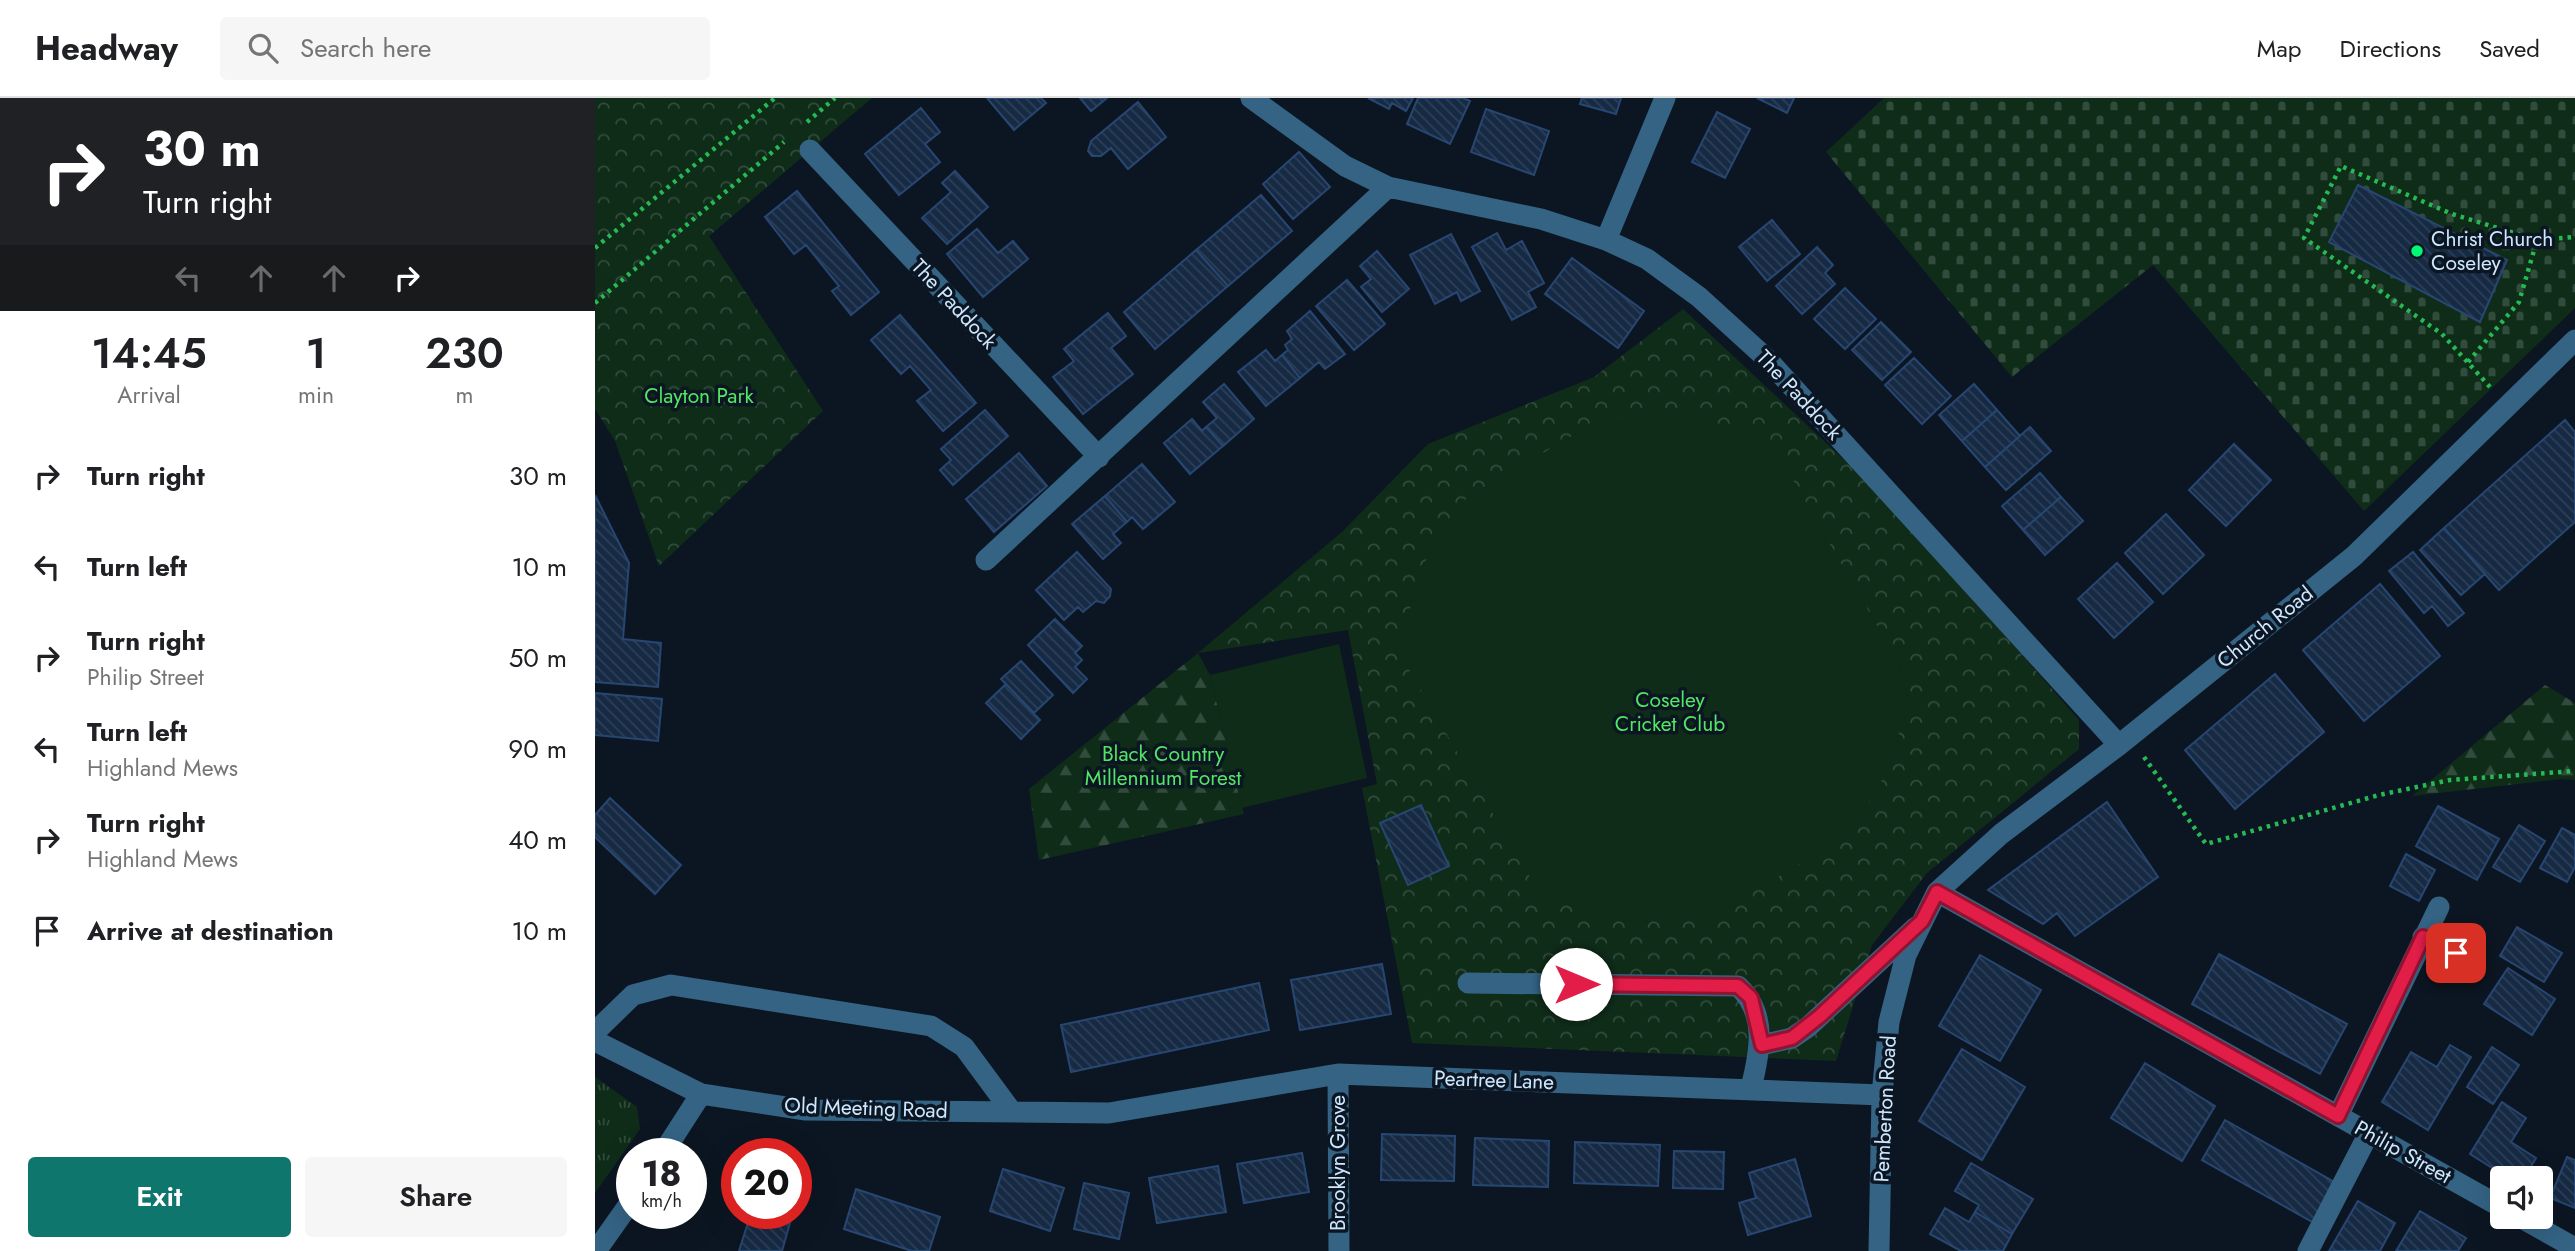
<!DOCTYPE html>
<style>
:root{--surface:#fff;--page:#f6f6f6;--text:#202124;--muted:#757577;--line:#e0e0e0;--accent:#0f766e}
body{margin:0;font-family:Jost,sans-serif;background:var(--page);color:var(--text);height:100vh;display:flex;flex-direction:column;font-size:26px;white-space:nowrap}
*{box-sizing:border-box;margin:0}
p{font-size:23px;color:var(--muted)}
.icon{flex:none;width:38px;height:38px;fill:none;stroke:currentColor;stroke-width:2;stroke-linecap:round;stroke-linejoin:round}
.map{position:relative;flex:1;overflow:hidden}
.details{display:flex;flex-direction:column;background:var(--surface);width:595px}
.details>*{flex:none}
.top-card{background:#202124;color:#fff;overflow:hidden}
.controls{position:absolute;left:1895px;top:1068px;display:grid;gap:14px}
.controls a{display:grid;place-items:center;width:63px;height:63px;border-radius:7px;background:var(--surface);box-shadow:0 7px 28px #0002;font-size:35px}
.speed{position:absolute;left:21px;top:1040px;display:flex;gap:14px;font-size:35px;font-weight:700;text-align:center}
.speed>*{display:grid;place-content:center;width:91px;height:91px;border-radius:50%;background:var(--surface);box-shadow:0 7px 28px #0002;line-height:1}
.speed small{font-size:18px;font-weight:400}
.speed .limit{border:10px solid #d22;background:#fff;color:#111}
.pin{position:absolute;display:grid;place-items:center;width:60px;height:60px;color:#fff;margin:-30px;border-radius:14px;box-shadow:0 4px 10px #0006}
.me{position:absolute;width:77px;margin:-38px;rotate:90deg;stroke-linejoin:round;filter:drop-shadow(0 0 5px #0008)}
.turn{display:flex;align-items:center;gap:24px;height:147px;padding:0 28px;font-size:32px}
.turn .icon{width:91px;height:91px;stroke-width:2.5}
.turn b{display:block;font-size:49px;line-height:60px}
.lanes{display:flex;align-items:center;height:66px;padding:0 28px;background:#0003;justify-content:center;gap:35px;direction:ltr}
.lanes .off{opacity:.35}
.eta{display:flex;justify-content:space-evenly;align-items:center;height:119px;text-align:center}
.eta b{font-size:42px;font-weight:600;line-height:49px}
.action{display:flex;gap:14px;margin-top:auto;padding:14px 28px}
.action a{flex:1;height:80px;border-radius:7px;background:var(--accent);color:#fff;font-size:28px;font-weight:600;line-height:80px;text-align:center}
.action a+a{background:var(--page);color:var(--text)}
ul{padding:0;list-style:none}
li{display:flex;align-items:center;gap:21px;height:91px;padding:0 28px}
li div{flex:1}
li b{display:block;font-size:26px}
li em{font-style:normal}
header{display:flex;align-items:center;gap:42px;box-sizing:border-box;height:98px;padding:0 35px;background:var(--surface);border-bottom:2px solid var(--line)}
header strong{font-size:33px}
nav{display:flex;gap:38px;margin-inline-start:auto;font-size:24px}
.search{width:490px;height:63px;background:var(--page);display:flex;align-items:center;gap:18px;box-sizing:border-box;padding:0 24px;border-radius:7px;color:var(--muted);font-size:26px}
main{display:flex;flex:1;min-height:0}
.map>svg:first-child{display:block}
</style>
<header>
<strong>Headway</strong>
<div class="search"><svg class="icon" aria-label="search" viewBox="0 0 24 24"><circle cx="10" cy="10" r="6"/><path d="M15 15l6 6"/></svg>Search here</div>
<nav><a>Map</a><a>Directions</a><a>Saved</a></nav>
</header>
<main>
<section class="details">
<div class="top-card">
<div class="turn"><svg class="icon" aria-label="right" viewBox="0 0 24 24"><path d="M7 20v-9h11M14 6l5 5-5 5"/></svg><div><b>30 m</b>Turn right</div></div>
<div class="lanes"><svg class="icon off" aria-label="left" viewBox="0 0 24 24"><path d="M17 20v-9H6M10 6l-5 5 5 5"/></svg><svg class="icon off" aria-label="ahead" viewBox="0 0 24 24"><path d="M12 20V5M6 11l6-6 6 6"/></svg><svg class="icon off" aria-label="ahead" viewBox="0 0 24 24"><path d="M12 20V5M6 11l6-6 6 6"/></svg><svg class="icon" aria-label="right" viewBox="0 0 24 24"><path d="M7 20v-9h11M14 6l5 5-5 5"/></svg></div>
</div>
<div class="eta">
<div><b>14:45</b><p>Arrival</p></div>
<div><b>1</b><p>min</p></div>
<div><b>230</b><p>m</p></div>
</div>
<ul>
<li><svg class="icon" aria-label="right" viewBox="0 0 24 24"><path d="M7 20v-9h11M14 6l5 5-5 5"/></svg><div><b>Turn right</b></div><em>30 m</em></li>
<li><svg class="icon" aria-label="left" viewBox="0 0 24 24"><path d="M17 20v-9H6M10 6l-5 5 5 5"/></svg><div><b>Turn left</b></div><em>10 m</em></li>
<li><svg class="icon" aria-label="right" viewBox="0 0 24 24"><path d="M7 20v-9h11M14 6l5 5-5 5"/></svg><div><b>Turn right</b><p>Philip Street</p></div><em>50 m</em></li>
<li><svg class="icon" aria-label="left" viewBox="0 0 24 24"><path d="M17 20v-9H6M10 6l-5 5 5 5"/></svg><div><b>Turn left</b><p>Highland Mews</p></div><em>90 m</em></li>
<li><svg class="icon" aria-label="right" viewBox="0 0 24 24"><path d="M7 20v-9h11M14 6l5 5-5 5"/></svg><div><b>Turn right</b><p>Highland Mews</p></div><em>40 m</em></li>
<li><svg class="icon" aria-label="arrive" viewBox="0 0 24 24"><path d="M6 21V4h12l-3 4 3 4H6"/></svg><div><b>Arrive at destination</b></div><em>10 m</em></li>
</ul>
<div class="action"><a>Exit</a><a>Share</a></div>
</section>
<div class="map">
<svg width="1980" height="1153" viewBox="0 0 1980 1153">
<defs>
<pattern id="grass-tufts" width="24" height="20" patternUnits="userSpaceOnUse" patternTransform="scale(1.75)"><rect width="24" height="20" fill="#0f2c19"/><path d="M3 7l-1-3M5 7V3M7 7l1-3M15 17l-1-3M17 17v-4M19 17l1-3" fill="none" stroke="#314b3c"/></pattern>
<pattern id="forest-firs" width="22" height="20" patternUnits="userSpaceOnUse" patternTransform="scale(1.75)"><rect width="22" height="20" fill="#0f2c19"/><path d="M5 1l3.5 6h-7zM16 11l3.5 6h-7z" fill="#314b3c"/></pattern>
<pattern id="cemetery-stones" width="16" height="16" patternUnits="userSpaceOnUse" patternTransform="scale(1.75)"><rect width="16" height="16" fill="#0f2c19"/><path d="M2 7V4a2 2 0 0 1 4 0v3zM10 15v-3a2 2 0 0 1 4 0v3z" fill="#314b3c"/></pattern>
<pattern id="park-crowns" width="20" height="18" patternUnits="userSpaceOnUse" patternTransform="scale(1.75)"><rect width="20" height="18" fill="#0f2c19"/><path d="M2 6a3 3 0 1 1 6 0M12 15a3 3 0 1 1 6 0" fill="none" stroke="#314b3c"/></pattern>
<pattern id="building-back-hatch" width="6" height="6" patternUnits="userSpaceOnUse" patternTransform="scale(1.75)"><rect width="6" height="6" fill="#172a44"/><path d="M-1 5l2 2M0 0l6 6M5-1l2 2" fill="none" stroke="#2d3f57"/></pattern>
</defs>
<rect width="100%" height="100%" fill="#0c1622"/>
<path fill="url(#grass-tufts)" d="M 0,979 L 42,1009 L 45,1031 L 0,1095 Z"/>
<path fill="url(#forest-firs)" d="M 603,555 L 615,577 L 649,716 L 444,762 L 434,691 Z
M 1950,587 L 1980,605 L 1980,682 L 1966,681 L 1817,698 Z"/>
<path fill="url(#cemetery-stones)" d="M 1289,0 L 1980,0 L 1980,210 L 1769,413 L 1558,167 L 1417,279 L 1231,54 Z"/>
<path fill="url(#park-crowns)" d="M 0,0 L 277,0 L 114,138 L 228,313 L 64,468 L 20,343 L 0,311 Z
M 1088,211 L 1290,400 L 1484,622 L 1484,651 L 1332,775 L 1277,847 L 1241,963 L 817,945 L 767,690 L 782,686 L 753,532 L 603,555 L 747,434 L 833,346 L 999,279 Z"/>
<path fill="#0f2c19" d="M 1094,317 L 1175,342 L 1315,585 L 1297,665 L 1254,737 L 1113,820 L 1027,823 L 946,798 L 805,556 L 823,476 L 866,404 L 1007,320 Z
M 744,546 L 772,680 L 647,710 L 615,577 Z"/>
<path fill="url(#building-back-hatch)" stroke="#274772" stroke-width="2" d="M 392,0 L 446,0 L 451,5 L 419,32 Z
M 485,0 L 512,0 L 496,13 Z
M 773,0 L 818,0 L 811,13 L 797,5 L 794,11 Z
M 823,0 L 868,0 L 875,3 L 855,46 L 812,26 Z
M 987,0 L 1026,0 L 1021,16 L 985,6 Z
M 1162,0 L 1199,0 L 1192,15 Z
M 543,4 L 571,39 L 533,71 L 516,50 L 506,58 L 497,58 L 493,53 L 496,43 Z
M 326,10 L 345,34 L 330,46 L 345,64 L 304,97 L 270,56 Z
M 891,11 L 954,33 L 939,77 L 876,54 Z
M 1122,14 L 1155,31 L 1130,80 L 1097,64 Z
M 704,54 L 735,89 L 698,121 L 668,86 Z
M 360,73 L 393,109 L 352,146 L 327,120 L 356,94 L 347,85 Z
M 1763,87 L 1912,162 L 1885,224 L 1734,144 Z
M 202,93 L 284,194 L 256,217 L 237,193 L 244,188 L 211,147 L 199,156 L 170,119 Z
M 666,97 L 697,133 L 633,188 L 601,152 Z
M 1177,122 L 1205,156 L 1172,183 L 1144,149 Z
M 382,131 L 403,155 L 418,143 L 433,161 L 388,199 L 352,156 Z
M 902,135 L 911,152 L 927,143 L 949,185 L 933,194 L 941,209 L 917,222 L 877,149 Z
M 856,136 L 885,193 L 866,203 L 862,194 L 840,206 L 815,157 Z
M 1222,149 L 1238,167 L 1230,175 L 1240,186 L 1207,216 L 1181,188 Z
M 601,152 L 633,188 L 560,251 L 529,214 Z
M 782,153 L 814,191 L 787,214 L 766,189 L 776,181 L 765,168 Z
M 977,160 L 1049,213 L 1023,250 L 950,196 Z
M 752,182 L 790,226 L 759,252 L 721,208 Z
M 1250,190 L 1281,221 L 1250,251 L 1219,221 Z
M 715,213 L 750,256 L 730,271 L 724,264 L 705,280 L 687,257 L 693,252 L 690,247 L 697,241 L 692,233 Z
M 513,215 L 531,238 L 516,250 L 538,276 L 488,316 L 458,279 L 479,263 L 469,251 Z
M 305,217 L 381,305 L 348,333 L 322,303 L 336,292 L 315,268 L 306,276 L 276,242 Z
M 1286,224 L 1316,254 L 1287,282 L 1257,252 Z
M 671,252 L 680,263 L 687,257 L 705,280 L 671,308 L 643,274 Z
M 1319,260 L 1356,298 L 1327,326 L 1290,287 Z
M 629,286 L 659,321 L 628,348 L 611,329 L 622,320 L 608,304 Z
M 1379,286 L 1402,312 L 1367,343 L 1344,317 Z
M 390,312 L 413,338 L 358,387 L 345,372 L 356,362 L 346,351 Z
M 1402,312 L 1425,338 L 1390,369 L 1367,343 Z
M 597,321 L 607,333 L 611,329 L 628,348 L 595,376 L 569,345 Z
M 1970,322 L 1980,334 L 1980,424 L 1904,492 L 1849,430 Z
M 1435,329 L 1456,353 L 1411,392 L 1390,369 Z
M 1639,346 L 1676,382 L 1631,428 L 1594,392 Z
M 424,355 L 452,388 L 399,434 L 371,401 Z
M 547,366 L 580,404 L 548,431 L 537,419 L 532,424 L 510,398 Z
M 1445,375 L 1466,399 L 1428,432 L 1407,408 Z
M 0,397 L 34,465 L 28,541 L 66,545 L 63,589 L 0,584 Z
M 510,398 L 532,424 L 518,436 L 526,445 L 508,461 L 477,426 Z
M 1466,399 L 1488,423 L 1450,457 L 1428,432 Z
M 1571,416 L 1609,457 L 1568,496 L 1530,455 Z
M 1849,430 L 1890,476 L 1866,497 L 1825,452 Z
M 482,454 L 516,491 L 515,498 L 509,505 L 501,503 L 488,514 L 483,509 L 469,522 L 441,492 Z
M 1818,454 L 1869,515 L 1853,528 L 1837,508 L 1829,515 L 1794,473 Z
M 1522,465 L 1558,504 L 1519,540 L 1483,501 Z
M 1785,486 L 1845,558 L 1769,623 L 1708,552 Z
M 460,521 L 487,548 L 480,555 L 487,562 L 480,569 L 492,581 L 478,595 L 433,547 Z
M 426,563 L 458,597 L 439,615 L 406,581 Z
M 1680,576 L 1729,634 L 1640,711 L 1590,652 Z
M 411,586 L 445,622 L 426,641 L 391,605 Z
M 0,595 L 67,601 L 63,643 L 0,637 Z
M 15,700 L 86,767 L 60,796 L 0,739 L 0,717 Z
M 1512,704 L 1563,779 L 1480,838 L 1462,815 L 1448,826 L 1393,792 Z
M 826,707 L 854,768 L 813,787 L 785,725 Z
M 1843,708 L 1904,741 L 1882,782 L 1821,748 Z
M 1924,727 L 1950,743 L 1925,784 L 1898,769 Z
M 1967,730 L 1980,737 L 1980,769 L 1972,784 L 1945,770 Z
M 1811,756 L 1840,772 L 1824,803 L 1795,788 Z
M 1922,829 L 1967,855 L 1949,884 L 1905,858 Z
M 1624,856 L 1752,926 L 1725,976 L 1597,906 Z
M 1385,857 L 1446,892 L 1405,963 L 1344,928 Z
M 787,866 L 796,916 L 705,932 L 696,882 Z
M 1913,870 L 1960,901 L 1937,937 L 1889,906 Z
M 664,885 L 674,932 L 476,974 L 466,927 Z
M 1855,947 L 1876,959 L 1833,1032 L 1787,1004 L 1816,954 L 1842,969 Z
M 1897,949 L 1924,967 L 1898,1006 L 1872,989 Z
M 1367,951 L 1430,989 L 1387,1062 L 1324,1023 Z
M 1550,965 L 1620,1008 L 1587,1063 L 1516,1020 Z
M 1907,1004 L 1931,1020 L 1916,1044 L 1941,1060 L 1929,1080 L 1913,1080 L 1875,1056 Z
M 1630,1022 L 1741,1085 L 1719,1125 L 1607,1062 Z
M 787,1036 L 860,1038 L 859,1083 L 786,1082 Z
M 880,1040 L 954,1043 L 953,1089 L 878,1087 Z
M 980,1044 L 1065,1047 L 1063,1088 L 979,1085 Z
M 1079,1053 L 1129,1054 L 1128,1091 L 1078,1090 Z
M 707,1055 L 714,1094 L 649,1105 L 642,1066 Z
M 1972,1059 L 1980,1062 L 1980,1110 L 1955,1100 Z
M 1200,1061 L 1216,1118 L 1153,1137 L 1144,1105 L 1161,1100 L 1154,1075 Z
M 1376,1065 L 1438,1101 L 1417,1136 L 1380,1114 L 1384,1107 L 1360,1093 Z
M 623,1068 L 631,1114 L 562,1125 L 554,1080 Z
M 408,1071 L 469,1090 L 455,1133 L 395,1113 Z
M 489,1085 L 534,1095 L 524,1141 L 479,1131 Z
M 261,1091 L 345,1119 L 334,1153 L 317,1153 L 249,1131 Z
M 1763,1103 L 1800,1125 L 1785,1153 L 1734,1153 Z
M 1350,1110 L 1374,1124 L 1380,1114 L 1417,1136 L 1408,1153 L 1366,1153 L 1335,1136 Z
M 1825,1113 L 1871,1140 L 1863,1153 L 1801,1153 Z
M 156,1115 L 195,1125 L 187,1153 L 144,1153 Z"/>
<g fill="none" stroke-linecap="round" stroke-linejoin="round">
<path stroke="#26ba55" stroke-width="4.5" stroke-dasharray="3.5 5" stroke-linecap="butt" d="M 212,24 L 240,0
M 0,150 L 180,0
M 0,205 L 189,44
M 1873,264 L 1924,204 L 1942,142
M 1895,289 L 1847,236 L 1709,140 L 1746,68 L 1857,116 L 1942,142 L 1980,139
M 1549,659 L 1611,746 L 1784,697 L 1855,682 L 1980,673"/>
<path stroke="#346384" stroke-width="21" d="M 656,0 L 750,68 L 793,89 L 946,121 L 1011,142 L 1052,161 L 1104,199 L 1171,260 L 1524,647
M 215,52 L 504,359
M 1011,142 L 1070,0
M 391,462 L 793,89
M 1342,794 L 1908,1110
M 1828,839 L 1861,855
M 873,885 L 1143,888 C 1173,916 1165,954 1156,990
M 0,934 L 38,897 L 76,887 L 336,928 L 369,949 L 417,1014
M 0,943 L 106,996 L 211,1012 L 514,1015 L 743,976 L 1287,997
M 1166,947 L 1197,940 L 1213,929 L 1321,829
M 743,976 L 744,1153
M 1743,1018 L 1844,809
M 68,1055 L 106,996
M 1923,1118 L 1980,1150
M 1,1153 L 37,1102
M 1284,1153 L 1287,997 L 1294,924 L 1311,857 L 1342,794 L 1406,736 L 1524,647 L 1759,458 L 1980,242
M 1713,1153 L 1774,1035"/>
</g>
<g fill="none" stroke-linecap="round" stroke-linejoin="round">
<defs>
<path id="route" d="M 981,886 L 1143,888 L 1156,900 L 1167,947 L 1197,940 L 1225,918 L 1327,823 L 1342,794 L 1743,1018 L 1828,839 L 1861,855"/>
</defs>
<use href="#route" stroke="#92132f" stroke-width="18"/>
<use href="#route" stroke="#e11d48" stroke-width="12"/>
</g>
<circle fill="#00f876" stroke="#0c1622" stroke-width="2.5" cx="1822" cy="153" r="7"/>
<g text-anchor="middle" stroke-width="7" stroke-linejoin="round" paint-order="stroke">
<g font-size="21" fill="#cde7ff" stroke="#0c1622" text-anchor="start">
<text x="1836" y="148">Christ Church<tspan x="1836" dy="24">Coseley</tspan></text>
</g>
<g font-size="21" fill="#cde7ff" stroke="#0c1622">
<text transform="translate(359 206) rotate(47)" y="7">The Paddock</text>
<text transform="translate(1204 297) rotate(47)" y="7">The Paddock</text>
<text transform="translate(1670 529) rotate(-39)" y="7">Church Road</text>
<text transform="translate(899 982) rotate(2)" y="7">Peartree Lane</text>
<text transform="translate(271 1010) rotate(2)" y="7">Old Meeting Road</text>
<text transform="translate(1290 1011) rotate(-87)" y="7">Pemberton Road</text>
<text transform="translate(1808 1054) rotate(29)" y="7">Philip Street</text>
<text transform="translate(743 1065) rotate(-90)" y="7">Brooklyn Grove</text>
</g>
<g font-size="21" fill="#51e764" stroke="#0c1622">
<text x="104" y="305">Clayton Park</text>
<text x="1075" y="609">Coseley<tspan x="1075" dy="24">Cricket Club</tspan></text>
<text x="568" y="663">Black Country<tspan x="568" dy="24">Millennium Forest</tspan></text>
</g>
</g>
</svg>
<div class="controls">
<a><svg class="icon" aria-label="sound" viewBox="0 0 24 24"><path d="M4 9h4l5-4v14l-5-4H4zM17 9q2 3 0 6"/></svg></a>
</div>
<div class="speed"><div>18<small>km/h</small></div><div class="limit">20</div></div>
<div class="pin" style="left:1861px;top:855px;background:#d93025"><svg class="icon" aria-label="arrive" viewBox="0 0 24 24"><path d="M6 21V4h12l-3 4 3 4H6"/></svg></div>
<svg class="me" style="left:981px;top:886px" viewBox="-20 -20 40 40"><circle r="19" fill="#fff"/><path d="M0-13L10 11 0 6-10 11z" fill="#e11d48"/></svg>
</div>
</main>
